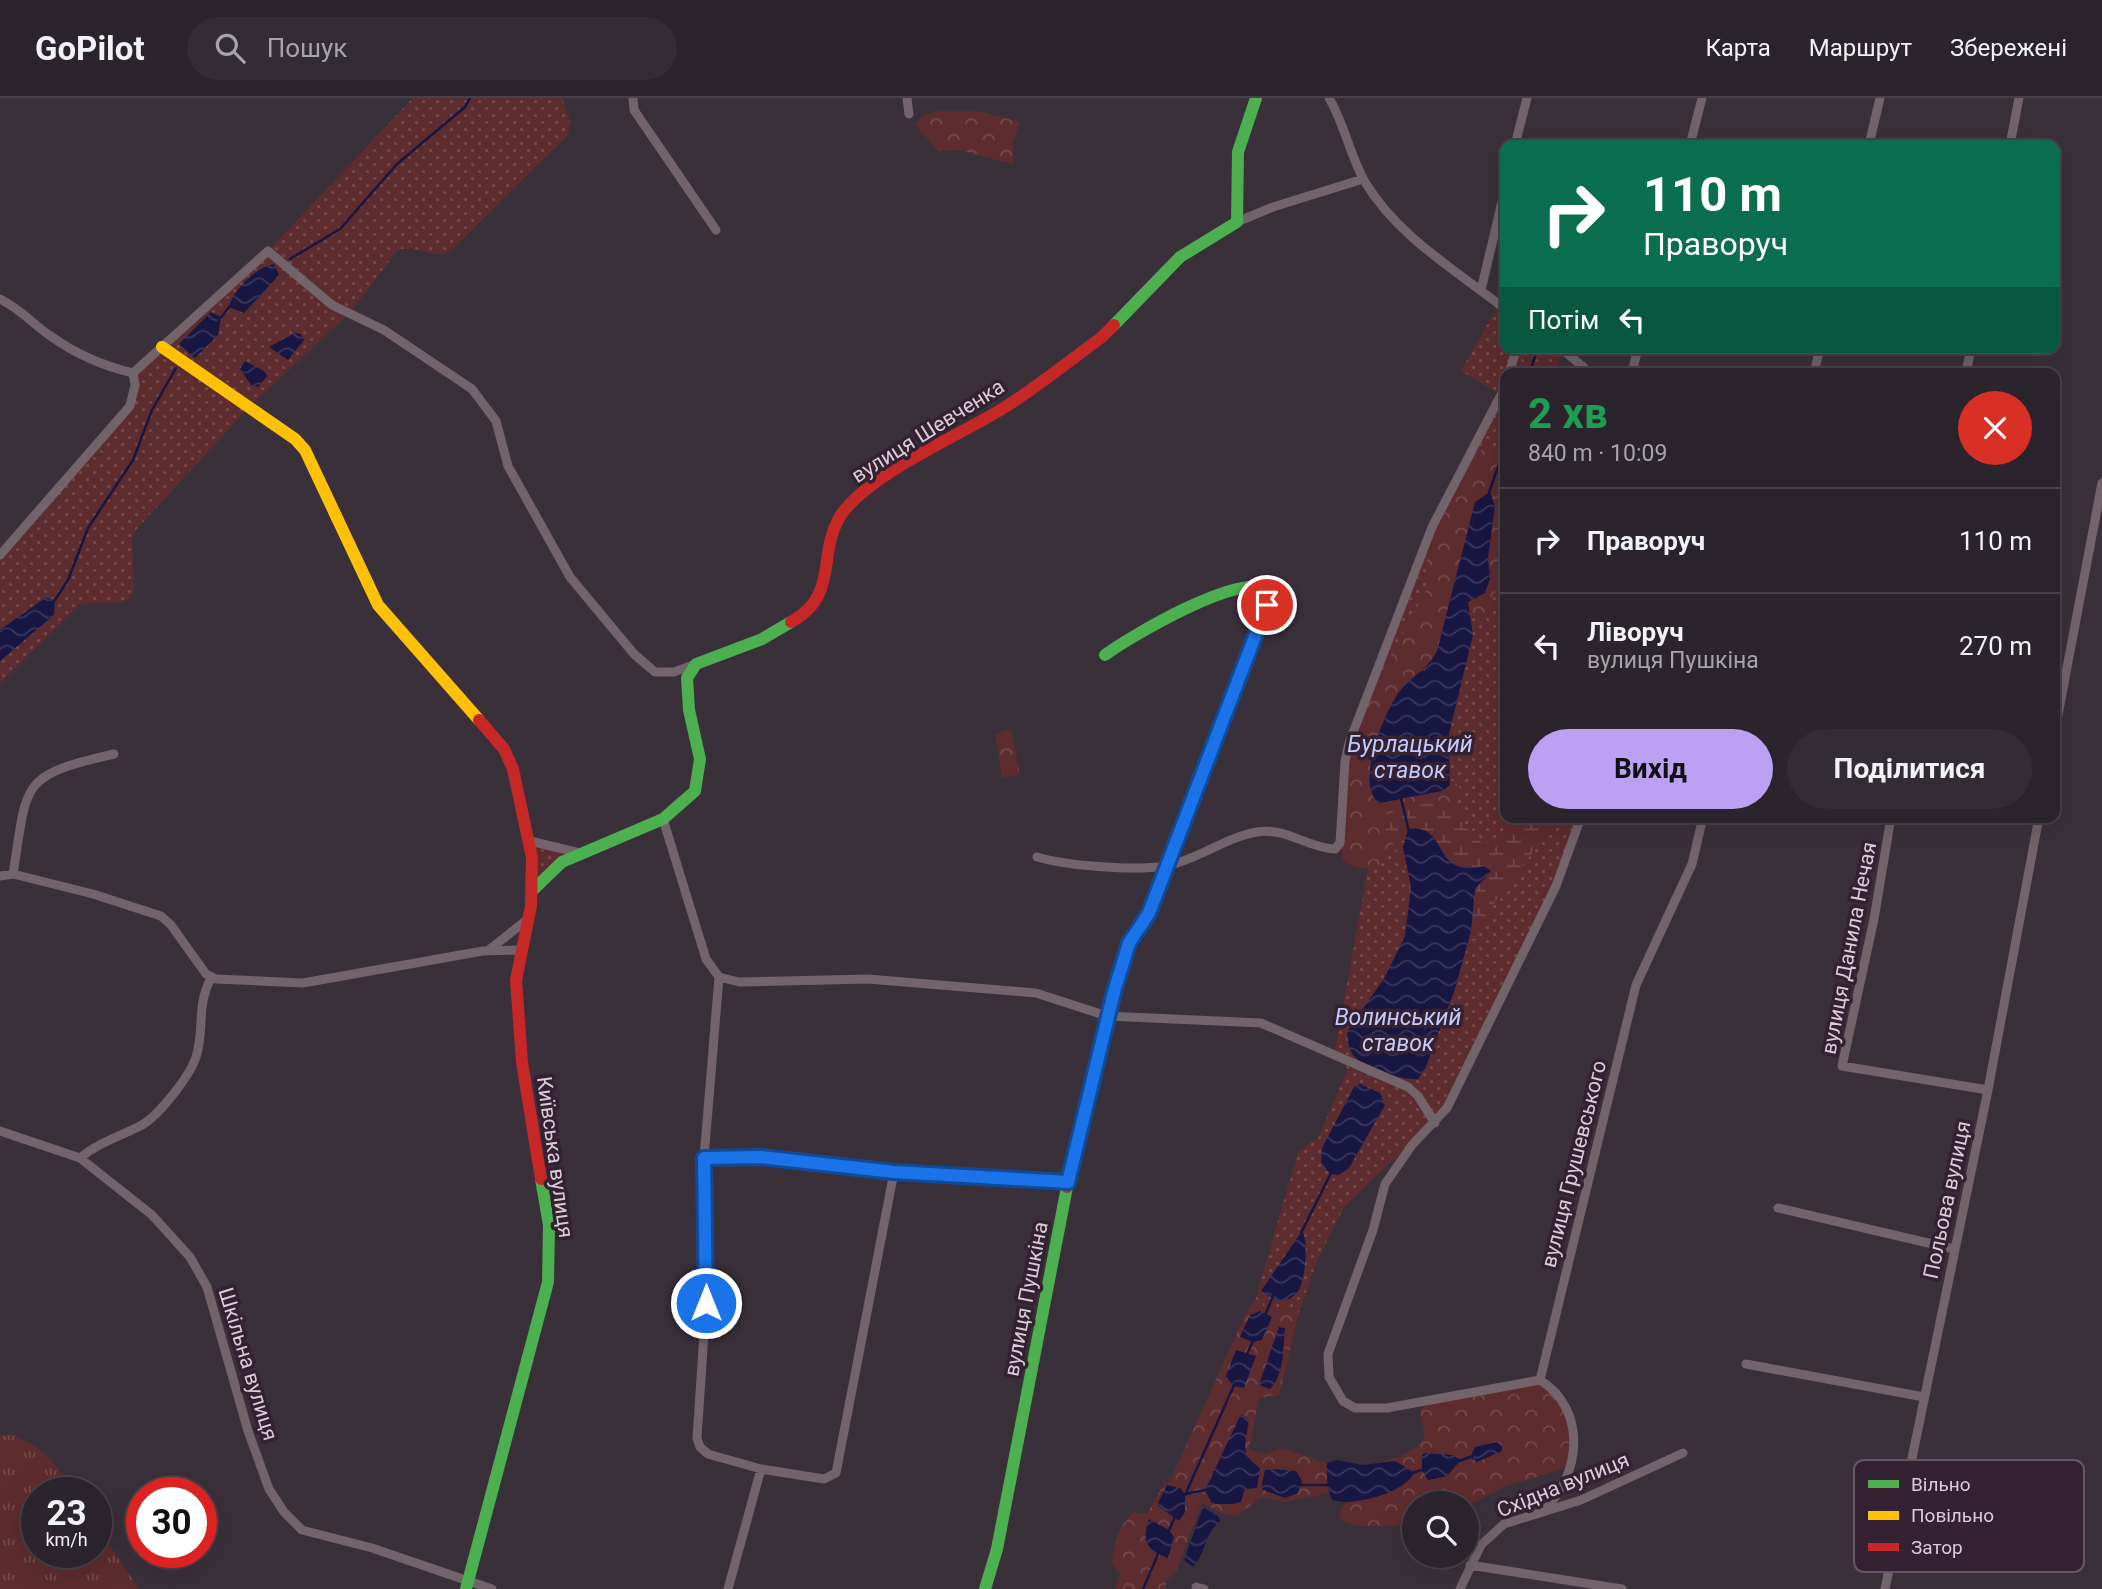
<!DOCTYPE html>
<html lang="uk">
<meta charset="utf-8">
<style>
:root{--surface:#2c242c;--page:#342c34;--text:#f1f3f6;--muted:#a6a4a9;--line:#484148;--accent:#bca0f2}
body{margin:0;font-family:Roboto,sans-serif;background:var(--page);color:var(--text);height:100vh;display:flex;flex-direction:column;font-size:26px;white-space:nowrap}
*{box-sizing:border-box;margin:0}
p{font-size:23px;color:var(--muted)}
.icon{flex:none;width:38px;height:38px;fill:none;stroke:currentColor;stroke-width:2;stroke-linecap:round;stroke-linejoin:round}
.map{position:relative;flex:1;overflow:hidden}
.sheet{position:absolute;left:1500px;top:270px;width:560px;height:455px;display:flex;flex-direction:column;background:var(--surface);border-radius:14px;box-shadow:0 7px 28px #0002,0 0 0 2px var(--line)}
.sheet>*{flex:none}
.banner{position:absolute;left:1500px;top:42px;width:560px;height:214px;border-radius:14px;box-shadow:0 7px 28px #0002,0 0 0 2px var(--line);background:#0b6e4f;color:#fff;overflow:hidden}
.tools{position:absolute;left:1402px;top:1393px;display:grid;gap:14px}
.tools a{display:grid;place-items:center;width:77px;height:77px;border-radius:50%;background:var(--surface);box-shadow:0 7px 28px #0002,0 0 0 2px var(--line);font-size:35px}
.speed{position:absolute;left:21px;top:1379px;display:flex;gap:14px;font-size:35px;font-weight:700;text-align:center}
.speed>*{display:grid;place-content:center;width:91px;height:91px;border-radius:50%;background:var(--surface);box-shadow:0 7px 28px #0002,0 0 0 2px var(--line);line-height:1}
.speed small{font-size:18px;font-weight:400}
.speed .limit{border:10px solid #d22;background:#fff;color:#111}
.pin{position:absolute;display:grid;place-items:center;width:60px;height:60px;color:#fff;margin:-30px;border:4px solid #fff;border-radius:50%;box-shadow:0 2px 7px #0007}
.me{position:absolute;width:77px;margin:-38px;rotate:0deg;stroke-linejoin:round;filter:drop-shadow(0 0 5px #0008)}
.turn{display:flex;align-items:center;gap:24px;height:147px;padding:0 28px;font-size:32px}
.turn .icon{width:91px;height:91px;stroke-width:2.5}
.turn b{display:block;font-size:49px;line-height:60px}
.then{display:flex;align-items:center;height:66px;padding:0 28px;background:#0003;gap:14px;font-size:26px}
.round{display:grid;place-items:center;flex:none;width:74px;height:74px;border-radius:37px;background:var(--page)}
.headline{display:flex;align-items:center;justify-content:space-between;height:119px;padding:0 28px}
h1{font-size:42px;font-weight:700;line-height:52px;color:#1e9e55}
.button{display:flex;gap:14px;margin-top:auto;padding:14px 28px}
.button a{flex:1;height:80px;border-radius:42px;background:var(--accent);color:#111;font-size:28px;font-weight:700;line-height:80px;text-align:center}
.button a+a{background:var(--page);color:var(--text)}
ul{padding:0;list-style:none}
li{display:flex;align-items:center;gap:21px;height:105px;padding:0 28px;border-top:2px solid var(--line)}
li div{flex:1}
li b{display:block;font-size:26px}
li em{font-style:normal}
header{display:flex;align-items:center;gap:42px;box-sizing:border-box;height:98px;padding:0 35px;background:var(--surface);border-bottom:2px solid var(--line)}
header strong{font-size:33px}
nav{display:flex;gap:38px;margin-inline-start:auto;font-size:24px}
.search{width:490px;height:63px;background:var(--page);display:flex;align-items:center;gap:18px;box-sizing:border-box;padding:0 24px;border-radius:38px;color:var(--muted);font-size:26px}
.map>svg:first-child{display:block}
</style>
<header>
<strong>GoPilot</strong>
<div class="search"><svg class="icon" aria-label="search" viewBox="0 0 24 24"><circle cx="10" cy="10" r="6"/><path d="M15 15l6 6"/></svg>Пошук</div>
<nav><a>Карта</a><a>Маршрут</a><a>Збережені</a></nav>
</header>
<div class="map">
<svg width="2102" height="1491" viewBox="0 0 2102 1491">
<defs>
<pattern id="grass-dots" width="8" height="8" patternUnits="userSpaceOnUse" patternTransform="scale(1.75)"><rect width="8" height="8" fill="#5d2c2f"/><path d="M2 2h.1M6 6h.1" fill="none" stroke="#74494c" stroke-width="1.8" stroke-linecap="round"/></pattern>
<pattern id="forest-crowns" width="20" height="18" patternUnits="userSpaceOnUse" patternTransform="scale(1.75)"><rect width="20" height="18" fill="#5d2c2f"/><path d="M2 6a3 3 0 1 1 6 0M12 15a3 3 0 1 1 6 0" fill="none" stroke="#74494c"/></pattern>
<pattern id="wetland-marsh" width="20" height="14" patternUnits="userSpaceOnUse" patternTransform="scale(1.75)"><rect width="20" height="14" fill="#5d2c2f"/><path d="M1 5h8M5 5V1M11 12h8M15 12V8" fill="none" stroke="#74494c"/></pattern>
<pattern id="park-tufts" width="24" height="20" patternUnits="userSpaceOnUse" patternTransform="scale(1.75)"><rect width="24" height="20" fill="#5d2c2f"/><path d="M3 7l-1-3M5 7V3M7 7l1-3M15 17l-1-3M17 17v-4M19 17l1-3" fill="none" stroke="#74494c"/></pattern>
<pattern id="water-waves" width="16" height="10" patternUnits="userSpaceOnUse" patternTransform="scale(1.75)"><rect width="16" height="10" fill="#181642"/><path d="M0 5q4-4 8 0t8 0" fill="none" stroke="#39375d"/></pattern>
</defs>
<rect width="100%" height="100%" fill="#3a303a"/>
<path fill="url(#grass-dots)" d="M 413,0 L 562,0 L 570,23 L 568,37 L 450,154 C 432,162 414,144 397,153 L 348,217 L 249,309 L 135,433 L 132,440 L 134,491 L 131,500 C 114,510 94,500 77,509 L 0,585 L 0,457 L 130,308 L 133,275 L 268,153 Z
M 1499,206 L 1505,211 L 1505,250 L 1563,252 L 1554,275 L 1505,275 L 1505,719 L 1581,719 L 1556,788 L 1447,1010 L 1344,1109 L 1317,1163 L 1299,1215 L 1255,1203 L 1298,1054 L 1318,1040 L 1348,971 L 1334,958 L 1370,759 L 1345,663 L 1427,441 L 1502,297 L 1461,273 Z
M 530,743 L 580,755 L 533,792 Z"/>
<path fill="url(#forest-crowns)" d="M 939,13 L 978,13 L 1020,24 L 1013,45 L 1013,66 L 959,52 L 939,53 L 915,27 L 923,17 Z
M 1493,349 L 1505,350 C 1505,398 1513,480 1482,518 L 1471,521 L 1437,553 L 1410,592 L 1447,683 L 1454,683 L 1460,690 C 1461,711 1437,708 1423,714 C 1393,729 1401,746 1383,765 C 1369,773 1355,772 1343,762 L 1340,745 L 1345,663 L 1376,585 L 1426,492 L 1427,441 L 1466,365 L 1483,351 Z
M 1011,631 L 1020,676 L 1002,680 L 995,636 Z
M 1255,1203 L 1299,1215 L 1279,1297 L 1259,1300 L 1249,1352 L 1266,1356 L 1282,1350 L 1327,1365 L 1329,1395 L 1283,1404 L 1261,1399 L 1237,1418 L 1222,1416 L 1202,1404 L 1177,1472 L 1166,1483 L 1166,1491 L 1116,1491 L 1120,1476 L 1111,1465 L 1119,1432 L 1133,1414 L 1147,1416 L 1164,1386 L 1170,1383 L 1247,1213 Z
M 1540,1282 L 1570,1319 L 1570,1369 L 1506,1388 L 1467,1408 L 1466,1405 L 1414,1405 L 1414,1428 C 1390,1424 1364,1434 1341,1422 L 1340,1413 L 1346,1405 L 1402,1383 L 1391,1363 L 1376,1366 C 1389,1361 1421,1354 1424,1338 C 1425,1328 1419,1320 1422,1310 L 1442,1300 Z"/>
<path fill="url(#wetland-marsh)" d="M 1434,703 C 1468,700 1457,733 1482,745 L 1496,744 L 1526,719 L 1560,719 L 1496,802 L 1459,873 C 1469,839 1474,804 1481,769 L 1459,772 L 1411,759 L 1410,805 L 1408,775 L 1381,723 L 1383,717 Z"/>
<path fill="url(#park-tufts)" d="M 12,1337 C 46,1350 55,1365 75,1395 L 37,1395 L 37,1454 L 96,1454 L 96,1427 L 139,1491 L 0,1491 L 0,1338 Z"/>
<path fill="url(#water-waves)" d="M 274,166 L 279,177 L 244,215 L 229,209 C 233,192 256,169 274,166 Z
M 211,214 L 221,219 L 218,237 L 195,260 L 179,246 Z
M 295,235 L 301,236 L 304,242 L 288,262 L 269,249 Z
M 245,263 L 264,273 L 267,278 L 258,289 L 251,287 L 240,271 Z
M 1490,394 L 1495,408 L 1488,460 L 1490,481 L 1485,495 L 1468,504 L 1473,537 L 1448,640 L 1450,687 L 1442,693 L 1380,705 C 1353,690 1385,611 1400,593 C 1413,577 1427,572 1437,553 L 1475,404 Z
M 45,500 L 55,501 L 54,517 L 0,563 L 0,532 Z
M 1408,731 C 1451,725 1429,781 1484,768 L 1491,773 L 1475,791 L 1471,833 L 1455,891 L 1425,971 L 1418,981 C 1403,983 1363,969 1353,957 C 1348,950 1348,942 1347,934 L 1385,879 L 1405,838 L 1411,790 L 1403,749 Z
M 1360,986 L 1380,995 L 1385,1007 L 1349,1070 L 1339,1077 L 1330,1076 L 1321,1064 L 1322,1050 L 1354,989 Z
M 1302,1133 C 1309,1142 1305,1185 1298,1193 C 1292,1201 1287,1202 1278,1203 L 1261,1193 Z
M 1260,1213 L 1272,1219 L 1262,1242 L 1253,1244 L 1240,1239 L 1250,1217 Z
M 1279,1229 L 1285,1230 C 1283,1249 1285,1276 1270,1291 L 1259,1287 Z
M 1236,1252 L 1256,1258 L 1244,1290 L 1233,1288 L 1226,1278 Z
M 1241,1316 L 1249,1322 C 1246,1346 1238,1355 1260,1370 L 1257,1390 L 1245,1391 L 1240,1406 L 1212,1406 L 1205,1392 Z
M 1497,1344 L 1502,1348 L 1502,1353 L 1477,1364 L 1470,1359 L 1475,1349 Z
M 1425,1355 L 1452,1357 L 1461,1362 L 1447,1378 L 1428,1382 L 1422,1372 L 1422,1357 Z
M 1336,1362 L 1363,1367 L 1395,1363 L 1414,1374 C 1407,1395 1351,1409 1332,1402 C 1327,1390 1326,1378 1327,1365 Z
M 1273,1371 L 1296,1373 L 1302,1383 L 1298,1395 L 1285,1400 L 1261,1391 L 1265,1372 Z
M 1167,1387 L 1180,1390 L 1185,1396 L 1185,1414 L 1179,1423 L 1157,1407 Z
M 1203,1409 L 1219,1419 L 1220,1423 C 1203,1438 1207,1454 1193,1469 L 1184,1462 Z
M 1149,1421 L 1169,1432 L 1174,1439 L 1168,1460 C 1145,1452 1142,1442 1149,1421 Z"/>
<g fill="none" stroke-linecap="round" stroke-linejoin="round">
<path stroke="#181642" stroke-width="2.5" d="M 290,161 L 340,131 L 397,66 L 465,9 L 470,0
M 219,222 L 230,208
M 1529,275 L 1535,259
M 1489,395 L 1505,348
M 55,502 L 68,482 L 88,430 L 133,362 L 152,312 L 176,270
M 1401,700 L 1409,734
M 1301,1135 L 1331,1075
M 1266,1215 L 1273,1198
M 1247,1256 L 1253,1243
M 1459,1363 L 1473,1358
M 1412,1375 L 1425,1371
M 1297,1387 L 1329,1387
M 1185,1396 L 1205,1392
M 1185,1397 L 1235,1285
M 1169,1432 L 1175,1419
M 1143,1491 L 1159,1454"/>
<path stroke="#73636a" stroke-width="9" d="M 633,0 L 634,12 L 716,132
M 907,0 L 909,16
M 1329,0 C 1345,27 1350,58 1365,84 C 1398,139 1456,172 1505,211
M 1515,47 L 1527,0
M 1690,47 L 1702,0
M 1869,47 L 1880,0
M 2010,47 L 2019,0
M 1237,124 L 1273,109 L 1363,81
M 1481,192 L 1505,91
M 0,201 C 19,210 32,225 49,237 C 74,255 103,268 133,275
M 1561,250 L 1590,275
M 1509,275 L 1517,250
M 1632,275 L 1638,250
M 1814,275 L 1820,250
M 1966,275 L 1971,250
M 0,457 L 130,308 L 135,287 L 133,275 L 268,153 L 332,207 L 384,232 L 472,291 L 496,323 L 508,368 L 570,479 L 634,556 L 655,574 L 674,574 L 696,566
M 2054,638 L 2102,385
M 1891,719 L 1874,821 L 1842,968 L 1988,992
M 663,721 L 706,861 L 719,879 L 704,1060 L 706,1205 L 697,1340 L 700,1349 L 708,1356 L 761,1371 L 824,1381 L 836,1375 L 894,1074
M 530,743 L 580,755
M 1037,759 C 1069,768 1133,773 1166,768 C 1197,762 1226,739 1257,734 C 1285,729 1308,750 1335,751 L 1340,745 L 1345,663 L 1349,645 L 1432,429 L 1505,289
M 13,776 C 28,684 18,678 114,656
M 0,778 L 13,776 L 93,796 L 161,818 L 171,827 L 206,876 L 216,881 L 303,885 L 483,853 L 522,852
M 490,851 L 528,821
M 719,879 L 739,884 L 868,881 L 1036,895 L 1107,918 L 1261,925 L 1408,989 L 1418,998 L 1435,1025
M 0,1033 L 80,1060 L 152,1117 L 190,1159 L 207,1189 L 248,1333 L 269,1391 L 284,1414 L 302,1432 L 372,1450 L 492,1491
M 80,1060 C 101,1043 119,1039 142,1027 C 159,1017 190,978 196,959 C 205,931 196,908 211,880
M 704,1060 L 761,1059 L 894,1074 L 1068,1084
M 1778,1110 L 1954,1151
M 1746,1266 L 1924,1299
M 1540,1282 L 1387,1310 L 1355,1310 L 1343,1303 L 1329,1279 L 1328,1256 L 1373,1132 L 1385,1086 L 1412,1047 L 1447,1010 L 1556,788 L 1581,719
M 1543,1413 C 1581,1378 1588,1312 1540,1282 L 1636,887 L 1692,766 L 1703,719
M 1470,1467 L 1622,1491
M 1196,1489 L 1204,1491
M 728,1491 L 761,1371
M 1460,1491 L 1481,1447 L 1504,1426 L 1581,1402 L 1683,1355
M 1885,1491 L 1988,992 L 2039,719"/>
<path stroke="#4caf50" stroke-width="12" d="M 1114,227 L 1180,159 L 1237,124 L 1238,54 L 1256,0
M 1105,557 C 1131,538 1241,473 1268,492 L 1269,500 L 1203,674
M 533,792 L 562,764 L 663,721 L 695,693 L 700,661 L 689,612 L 687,580 L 696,566 L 762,541 L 791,524
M 466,1491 L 548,1184 L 549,1127 L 541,1081
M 985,1491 L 997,1451 L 1067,1089"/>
<path stroke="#ffc107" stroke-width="12" d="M 162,249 L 295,341 L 305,352 L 378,507 L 479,622"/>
<path stroke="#c62828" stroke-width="12" d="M 791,524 C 838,498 818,460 838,422 C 860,380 960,337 1002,311 C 1036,290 1069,263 1102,239 L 1114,227
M 479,622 L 504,651 L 513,671 L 532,760 L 531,808 L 516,882 L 522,964 L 541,1081
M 1067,1089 L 1107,918 L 1129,845 L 1149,815 L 1203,674"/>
</g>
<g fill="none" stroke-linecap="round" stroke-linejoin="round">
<defs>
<path id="route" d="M 706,1205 L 704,1060 L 761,1059 L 894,1074 L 1068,1084 L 1114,894 L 1129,845 L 1149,815 L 1267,507"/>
</defs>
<use href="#route" stroke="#114b97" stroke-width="18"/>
<use href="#route" stroke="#1a73e8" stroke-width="12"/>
</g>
<g text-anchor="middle" stroke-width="7" stroke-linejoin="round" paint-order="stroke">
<g font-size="21" fill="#d9cdd8" stroke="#342233">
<text transform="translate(928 333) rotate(-32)" y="7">вулиця Шевченка</text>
<text transform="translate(1849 850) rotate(-79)" y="7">вулиця Данила Нечая</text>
<text transform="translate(555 1059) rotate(82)" y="7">Київська вулиця</text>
<text transform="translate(1574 1066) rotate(-76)" y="7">вулиця Грушевського</text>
<text transform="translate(1947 1102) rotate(-78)" y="7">Польова вулиця</text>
<text transform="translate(1026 1201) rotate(-79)" y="7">вулиця Пушкіна</text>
<text transform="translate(248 1266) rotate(73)" y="7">Шкільна вулиця</text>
<text transform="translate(1563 1387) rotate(-22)" y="7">Східна вулиця</text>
</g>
<g font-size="23" font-style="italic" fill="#c3cafc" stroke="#342233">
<text x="1410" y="654">Бурлацький<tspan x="1410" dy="26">ставок</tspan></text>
<text x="1398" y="927">Волинський<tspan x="1398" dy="26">ставок</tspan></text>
</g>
</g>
<rect x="1854" y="1362" width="230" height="112" rx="10" fill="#342233" stroke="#665565" stroke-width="2"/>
<rect x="1868" y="1382" width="31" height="8" fill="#4caf50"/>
<rect x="1868" y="1413" width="31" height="9" fill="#ffc107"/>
<rect x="1868" y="1445" width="31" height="8" fill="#c62828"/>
<g font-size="19" fill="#d9cdd8">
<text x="1911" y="1393">Вільно</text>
<text x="1911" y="1424">Повільно</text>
<text x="1911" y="1456">Затор</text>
</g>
</svg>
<div class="tools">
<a><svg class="icon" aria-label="search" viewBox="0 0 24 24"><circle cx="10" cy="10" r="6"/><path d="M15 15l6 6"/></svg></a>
</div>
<div class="speed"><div>23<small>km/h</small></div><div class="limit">30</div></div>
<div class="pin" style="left:1267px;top:507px;background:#d93025"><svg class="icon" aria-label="arrive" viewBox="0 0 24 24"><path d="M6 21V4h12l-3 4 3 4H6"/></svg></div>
<svg class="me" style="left:706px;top:1205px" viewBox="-20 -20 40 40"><circle r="17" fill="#1a73e8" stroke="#fff" stroke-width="3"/><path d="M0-11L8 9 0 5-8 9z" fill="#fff"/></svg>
<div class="banner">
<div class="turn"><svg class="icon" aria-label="right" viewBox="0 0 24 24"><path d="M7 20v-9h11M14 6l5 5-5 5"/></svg><div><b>110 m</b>Праворуч</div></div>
<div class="then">Потім<svg class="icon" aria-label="left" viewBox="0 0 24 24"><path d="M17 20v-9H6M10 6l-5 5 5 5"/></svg></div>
</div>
<section class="sheet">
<div class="headline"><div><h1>2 хв</h1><p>840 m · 10:09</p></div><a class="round" style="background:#d93025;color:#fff"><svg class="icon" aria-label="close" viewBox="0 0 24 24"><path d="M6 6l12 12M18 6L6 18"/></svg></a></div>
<ul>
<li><svg class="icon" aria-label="right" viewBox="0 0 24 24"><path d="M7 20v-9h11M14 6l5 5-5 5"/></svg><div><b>Праворуч</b></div><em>110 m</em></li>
<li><svg class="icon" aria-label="left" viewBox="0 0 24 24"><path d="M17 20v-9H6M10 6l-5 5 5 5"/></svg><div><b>Ліворуч</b><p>вулиця Пушкіна</p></div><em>270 m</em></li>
</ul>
<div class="button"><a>Вихід</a><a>Поділитися</a></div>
</section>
</div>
